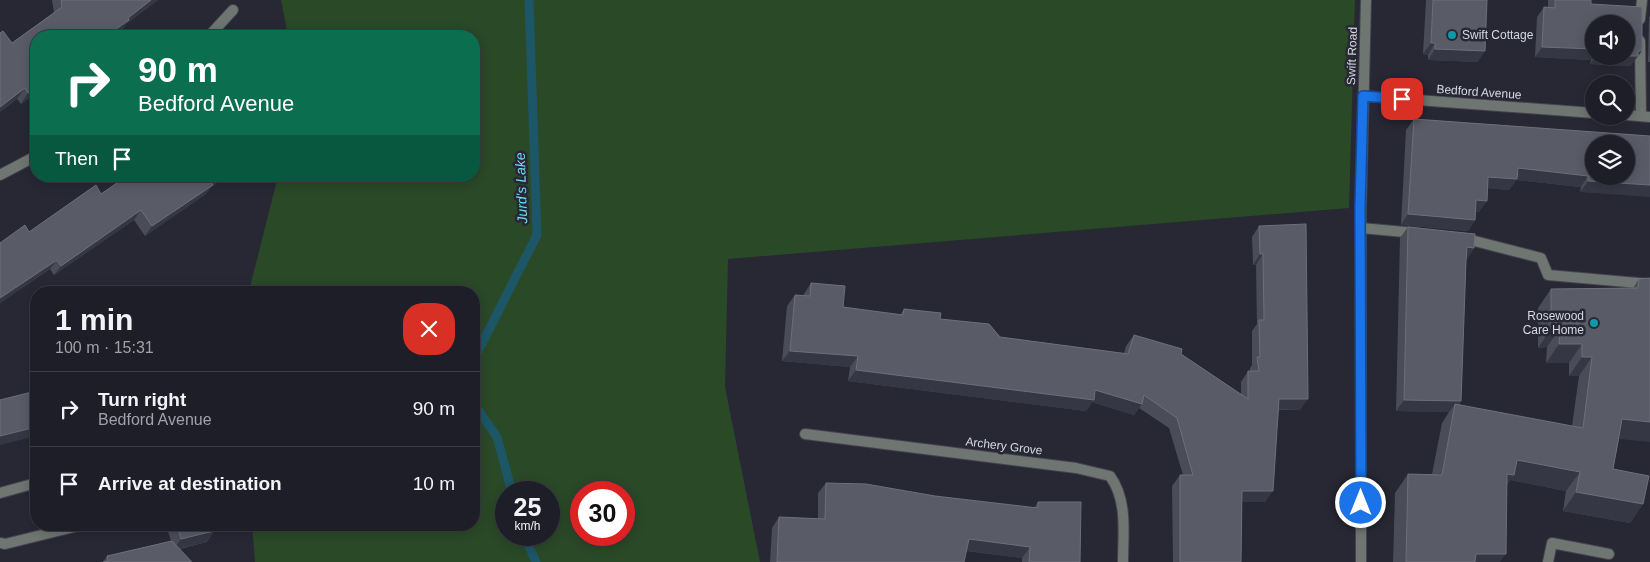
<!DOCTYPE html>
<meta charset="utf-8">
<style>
:root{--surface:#1d1e27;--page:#25272f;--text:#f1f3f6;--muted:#a0a2a7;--line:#3b3c44}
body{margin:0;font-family:Helvetica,sans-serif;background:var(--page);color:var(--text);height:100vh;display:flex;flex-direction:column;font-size:19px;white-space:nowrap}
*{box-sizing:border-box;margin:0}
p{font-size:16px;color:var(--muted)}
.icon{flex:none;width:28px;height:28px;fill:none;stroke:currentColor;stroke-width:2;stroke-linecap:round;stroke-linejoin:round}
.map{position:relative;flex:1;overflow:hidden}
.sheet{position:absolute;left:30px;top:286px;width:450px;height:245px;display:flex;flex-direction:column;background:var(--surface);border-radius:20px;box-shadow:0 2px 12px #0003,0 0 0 1px var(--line)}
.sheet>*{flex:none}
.guide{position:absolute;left:30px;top:30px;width:450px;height:152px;border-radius:20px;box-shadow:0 2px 12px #0003,0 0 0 1px var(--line);background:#0b6e4f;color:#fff;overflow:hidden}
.fabs{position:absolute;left:1585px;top:15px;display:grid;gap:10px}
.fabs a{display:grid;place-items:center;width:50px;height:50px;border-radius:50%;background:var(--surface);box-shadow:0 2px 12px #0003,0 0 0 1px var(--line);font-size:25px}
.speed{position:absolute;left:495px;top:481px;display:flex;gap:10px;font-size:25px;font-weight:700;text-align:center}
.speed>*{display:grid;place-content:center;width:65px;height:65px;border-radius:50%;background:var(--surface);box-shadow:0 2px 12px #0003,0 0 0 1px var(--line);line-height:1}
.speed small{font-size:12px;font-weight:400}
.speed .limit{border:8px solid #d22;background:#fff;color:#111}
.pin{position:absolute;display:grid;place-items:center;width:42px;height:42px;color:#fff;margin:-21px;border-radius:10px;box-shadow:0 2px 8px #0006}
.me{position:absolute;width:55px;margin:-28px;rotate:0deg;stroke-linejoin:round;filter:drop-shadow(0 0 4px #0008)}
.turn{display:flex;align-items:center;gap:18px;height:105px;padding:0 25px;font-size:22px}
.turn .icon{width:65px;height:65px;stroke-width:2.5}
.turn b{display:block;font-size:35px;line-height:42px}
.then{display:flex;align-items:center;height:48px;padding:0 25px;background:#0003;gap:10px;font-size:19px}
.round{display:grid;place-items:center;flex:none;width:52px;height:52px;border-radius:20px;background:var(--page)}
.head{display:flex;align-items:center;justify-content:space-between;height:85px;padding:0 25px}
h1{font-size:30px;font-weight:600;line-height:38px}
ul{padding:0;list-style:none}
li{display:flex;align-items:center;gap:15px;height:75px;padding:0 25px;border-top:1px solid var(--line)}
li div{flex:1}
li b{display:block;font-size:19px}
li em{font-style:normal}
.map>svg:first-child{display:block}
</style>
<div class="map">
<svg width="1650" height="562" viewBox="0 0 1650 562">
<rect width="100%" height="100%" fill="#272834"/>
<path fill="#2a4927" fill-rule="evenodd" d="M 281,0 L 1355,0 L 1349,208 L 728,259 L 725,387 L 760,562 L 255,562 L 252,525 L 474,525 L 474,292 L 194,292 L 250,287 L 278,176 L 474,176 L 474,36 L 288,36 ZM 506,492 L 549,492 L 549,535 L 506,535 ZM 581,492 L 624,492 L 624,535 L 581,535 Z"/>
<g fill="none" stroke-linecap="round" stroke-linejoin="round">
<path stroke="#1d5667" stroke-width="9" d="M 474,359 L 537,235 L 529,0
M 474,404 L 497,437 L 512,492
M 524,535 L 536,562"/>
<defs>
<path id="lane" d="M 1640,19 L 1642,0
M 1640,41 L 1641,116
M 1361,228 L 1416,233
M 1463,238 L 1541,258 L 1548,275 L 1650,284
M 1548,562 L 1552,543 L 1609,554"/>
<path id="street" d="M 209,36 L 233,10
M 1363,96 L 1594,113
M 1626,115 L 1650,117
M 0,175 L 36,156
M 805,434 L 1076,468 L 1110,476 C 1128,501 1123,533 1123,562
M 0,493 L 36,483
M 0,543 L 5,544 L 82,525
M 1361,562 L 1361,207 L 1366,0"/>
</defs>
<use href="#lane" stroke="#434450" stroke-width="12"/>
<use href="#street" stroke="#434450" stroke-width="12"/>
<use href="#lane" stroke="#6f7570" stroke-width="10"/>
<use href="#street" stroke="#6f7570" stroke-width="10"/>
</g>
<path fill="#4a4c58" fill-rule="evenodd" d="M 52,0 L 158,0 L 126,24 L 121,31 L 114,36 L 36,36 L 36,93 L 21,104 L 17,99 L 0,112 L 0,33 L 12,43 L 54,13 Z
M 1426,0 L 1487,0 L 1478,62 L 1428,60 L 1428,55 L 1423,54 Z
M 1548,0 L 1591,0 L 1591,4 L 1642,51 L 1630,66 L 1590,64 L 1591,60 L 1535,57 L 1537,17 L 1544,7 L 1548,7 ZM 1594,24 L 1626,56 L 1594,56 Z
M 1650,16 L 1650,62 L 1648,62 L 1649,18 Z
M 1414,119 L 1650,136 L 1580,192 L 1581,187 L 1516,180 L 1509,190 L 1488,188 L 1479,212 L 1476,212 L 1475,220 L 1468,231 L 1401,225 L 1406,130 Z
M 127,176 L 227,176 L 211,187 L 206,194 L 145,236 L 134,220 L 54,275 L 50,269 L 0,303 L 0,243 L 29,232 L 101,194 Z
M 1259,226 L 1300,410 L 1279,410 L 1265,502 L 1242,502 L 1241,562 L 1173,562 L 1172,486 L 1180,475 L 1183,475 L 1169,428 L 1139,408 L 1134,415 L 1092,402 L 1086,411 L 848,381 L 850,367 L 782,361 L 787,306 L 795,295 L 804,296 L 804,294 L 811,283 L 843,307 L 900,315 L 904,309 L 940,319 L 1000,337 L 1124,353 L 1126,346 L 1134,335 L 1181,354 L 1241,394 L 1241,382 L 1248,371 L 1250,371 L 1250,368 L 1252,365 L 1252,331 L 1257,324 L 1256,265 L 1253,265 L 1252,237 Z
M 1408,227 L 1474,248 L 1467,259 L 1466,259 L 1461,401 L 1459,405 L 1572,426 L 1579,376 L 1569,376 L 1569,363 L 1546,363 L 1547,347 L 1538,348 L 1538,308 L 1551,289 L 1633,288 L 1639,279 L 1619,439 L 1613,469 L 1643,504 L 1630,523 L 1563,511 L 1566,491 L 1510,480 L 1507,485 L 1500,562 L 1393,562 L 1395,493 L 1408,474 L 1432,474 L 1442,423 L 1449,412 L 1396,411 L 1400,238 Z
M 826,483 L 1034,508 L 1038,502 L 1080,562 L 1022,562 L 1022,558 L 966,551 L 964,562 L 770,562 L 772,528 L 779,517 L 818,519 L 818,493 Z
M 166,525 L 213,525 L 214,531 L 207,542 L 180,549 L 103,562 L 107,556 L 171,541 Z"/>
<path fill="#353744" d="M 151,0 L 158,0 L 126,24 L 121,31 L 114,36 L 106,36 L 128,18 Z
M 1431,43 L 1435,43 L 1428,55 L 1423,54 Z
M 1542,47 L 1594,49 L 1594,55 L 1591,60 L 1535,57 Z
M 1435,49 L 1485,51 L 1478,62 L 1428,60 Z
M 1638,51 L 1642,51 L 1630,66 L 1590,64 L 1596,56 L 1626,56 Z
M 36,87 L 36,93 L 21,104 L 28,93 Z
M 25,88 L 17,99 L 0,112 L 0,107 Z
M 1518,168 L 1588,176 L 1581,187 L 1516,180 L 1509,190 L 1481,188 L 1488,177 Z
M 219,176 L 227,176 L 211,187 L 206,194 L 145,236 L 152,226 Z
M 1588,181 L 1650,185 L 1650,197 L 1580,192 Z
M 1476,200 L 1487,201 L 1479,212 L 1468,211 Z
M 141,210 L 134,220 L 54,275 L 61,266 Z
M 1408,214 L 1475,220 L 1468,231 L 1401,225 Z
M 1467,247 L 1474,248 L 1467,259 L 1459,258 Z
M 1260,254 L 1263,254 L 1256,265 L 1253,265 Z
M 57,260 L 50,269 L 0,303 L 0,298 Z
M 1560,328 L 1547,347 L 1538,348 L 1551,329 Z
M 1559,344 L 1582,344 L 1569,363 L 1546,363 Z
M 790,351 L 858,356 L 850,367 L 782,361 Z
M 1582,357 L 1592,357 L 1579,376 L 1569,376 Z
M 856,370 L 1095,390 L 1142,404 L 1134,415 L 1092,402 L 1086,411 L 848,381 Z
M 1279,399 L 1308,399 L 1300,410 L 1272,409 Z
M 1404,400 L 1461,401 L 1454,412 L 1455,404 L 1449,412 L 1396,411 Z
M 1622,419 L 1650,422 L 1650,442 L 1609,438 Z
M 36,427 L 36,436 L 0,445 L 0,436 Z
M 1517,460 L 1580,472 L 1566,491 L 1510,480 L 1500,494 L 1494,493 Z
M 1242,491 L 1273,491 L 1265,502 L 1234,502 Z
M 1576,492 L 1643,504 L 1630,523 L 1563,511 Z
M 214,531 L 207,542 L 173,550 L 181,539 Z
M 969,539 L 1030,547 L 1022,558 L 961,550 Z
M 1476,554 L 1506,554 L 1500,562 L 1470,562 Z"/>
<path fill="#595b67" stroke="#6d6f7a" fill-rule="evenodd" d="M 61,0 L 151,0 L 128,18 L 129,20 L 106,36 L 36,36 L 36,87 L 28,93 L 25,88 L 0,107 L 0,33 L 3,31 L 12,43 L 62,7 Z
M 1433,0 L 1487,0 L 1485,51 L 1435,49 L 1435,43 L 1431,43 Z
M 1555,0 L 1591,0 L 1591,4 L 1642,7 L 1642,51 L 1638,51 L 1638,56 L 1626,56 L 1626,24 L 1594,24 L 1594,49 L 1542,47 L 1544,7 L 1555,8 Z
M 1414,119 L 1650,136 L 1650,185 L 1588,181 L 1588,176 L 1518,168 L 1517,179 L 1488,177 L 1487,201 L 1476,200 L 1475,220 L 1408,214 ZM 1594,144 L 1626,144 L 1626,176 L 1594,176 Z
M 127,176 L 219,176 L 211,182 L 213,185 L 152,226 L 141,210 L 61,266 L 57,260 L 0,298 L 0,243 L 25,225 L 29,232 L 96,185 L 101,194 Z
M 1306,224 L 1308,399 L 1279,399 L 1273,491 L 1242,491 L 1241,562 L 1180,562 L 1180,475 L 1193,475 L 1177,418 L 1144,395 L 1142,404 L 1095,390 L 1094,400 L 856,370 L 858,356 L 790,351 L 795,295 L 810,296 L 811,283 L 845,286 L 843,307 L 903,315 L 904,309 L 941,313 L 940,319 L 989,324 L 1000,337 L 1128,354 L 1134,335 L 1182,349 L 1181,354 L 1248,399 L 1248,371 L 1259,371 L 1257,357 L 1260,357 L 1259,320 L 1264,320 L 1263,254 L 1260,254 L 1259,226 Z
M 1408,227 L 1475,234 L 1474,248 L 1467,247 L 1466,261 L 1461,401 L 1404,400 Z
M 1650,278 L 1650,422 L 1622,419 L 1613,469 L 1649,476 L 1643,504 L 1576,492 L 1580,472 L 1517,460 L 1514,475 L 1507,474 L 1506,554 L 1476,554 L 1475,562 L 1406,562 L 1408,474 L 1442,475 L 1455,404 L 1583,428 L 1592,357 L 1582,357 L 1582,344 L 1559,344 L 1560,328 L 1551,329 L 1551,289 L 1638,288 L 1639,279 Z
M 36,391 L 36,427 L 0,436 L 0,400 Z
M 826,483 L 866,484 L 935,496 L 1038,508 L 1038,502 L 1081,502 L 1080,562 L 1029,562 L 1030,547 L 969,539 L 964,562 L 777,562 L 779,517 L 825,519 Z
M 177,525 L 213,525 L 214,531 L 181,539 Z
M 172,541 L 192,562 L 103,562 L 108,561 L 107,556 Z"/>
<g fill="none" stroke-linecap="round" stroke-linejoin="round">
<defs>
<path id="route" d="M 1361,503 L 1360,207 L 1363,96 L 1402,99"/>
</defs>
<use href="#route" stroke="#114b97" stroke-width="12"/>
<use href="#route" stroke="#1a73e8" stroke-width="9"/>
</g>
<g fill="#0f9aa8" stroke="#272834" stroke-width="2">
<circle cx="1452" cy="35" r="5"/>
<circle cx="1594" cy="323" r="5"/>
</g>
<g text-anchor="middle" stroke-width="5" stroke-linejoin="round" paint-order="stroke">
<g font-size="12" fill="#d7d9e1" stroke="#272834" text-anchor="start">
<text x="1462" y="39">Swift Cottage</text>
<text x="1584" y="320" text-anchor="end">Rosewood<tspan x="1584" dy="14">Care Home</tspan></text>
</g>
<g font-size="12" fill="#d7d9e1" stroke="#272834">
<text transform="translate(1352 56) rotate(-88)" y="4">Swift Road</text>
<text transform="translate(1479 92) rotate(4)" y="4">Bedford Avenue</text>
<text transform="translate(1004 446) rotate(7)" y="4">Archery Grove</text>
</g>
<g font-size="14" font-style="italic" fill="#6ddafc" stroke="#272834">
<text transform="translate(521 188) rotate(-92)" y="5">Jurd's Lake</text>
</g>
</g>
</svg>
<div class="fabs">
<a><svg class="icon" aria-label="sound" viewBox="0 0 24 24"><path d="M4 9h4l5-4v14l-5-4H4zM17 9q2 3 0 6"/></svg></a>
<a><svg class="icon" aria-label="search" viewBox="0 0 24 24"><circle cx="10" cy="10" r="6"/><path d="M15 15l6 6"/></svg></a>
<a><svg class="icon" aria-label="layers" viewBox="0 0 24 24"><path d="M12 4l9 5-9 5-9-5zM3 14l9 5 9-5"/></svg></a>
</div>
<div class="speed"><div>25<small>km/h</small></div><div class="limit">30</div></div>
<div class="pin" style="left:1402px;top:99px;background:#d93025"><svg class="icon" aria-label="arrive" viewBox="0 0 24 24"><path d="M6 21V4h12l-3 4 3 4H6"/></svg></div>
<svg class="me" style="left:1361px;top:503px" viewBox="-20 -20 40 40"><circle r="17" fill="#1a73e8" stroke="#fff" stroke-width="3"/><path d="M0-11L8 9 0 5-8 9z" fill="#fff"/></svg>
<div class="guide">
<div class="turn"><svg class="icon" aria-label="right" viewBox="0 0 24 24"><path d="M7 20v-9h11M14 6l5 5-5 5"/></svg><div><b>90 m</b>Bedford Avenue</div></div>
<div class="then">Then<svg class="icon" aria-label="arrive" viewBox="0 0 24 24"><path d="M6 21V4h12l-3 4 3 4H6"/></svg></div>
</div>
<section class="sheet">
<div class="head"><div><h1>1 min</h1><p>100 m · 15:31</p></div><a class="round" style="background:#d93025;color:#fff"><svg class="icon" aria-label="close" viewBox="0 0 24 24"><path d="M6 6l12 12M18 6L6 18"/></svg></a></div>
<ul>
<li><svg class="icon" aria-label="right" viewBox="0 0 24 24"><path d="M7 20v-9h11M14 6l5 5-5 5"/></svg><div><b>Turn right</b><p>Bedford Avenue</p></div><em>90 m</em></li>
<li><svg class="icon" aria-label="arrive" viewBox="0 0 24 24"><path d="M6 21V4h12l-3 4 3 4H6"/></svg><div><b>Arrive at destination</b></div><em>10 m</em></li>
</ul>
</section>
</div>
